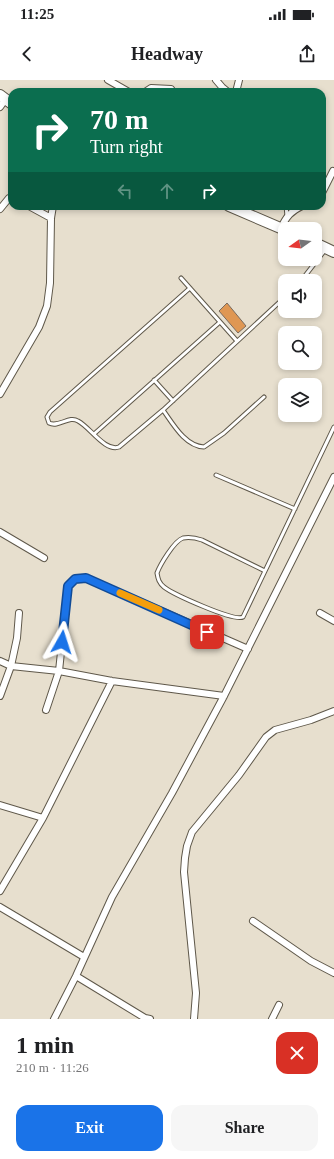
<!DOCTYPE html>
<meta charset="utf-8">
<style>
:root{--surface:#fff;--page:#f6f6f6;--text:#202124;--muted:#757577;--accent:#1a73e8}
body{margin:0;font-family:Georgia,serif;background:var(--page);color:var(--text);height:100vh;display:flex;flex-direction:column;font-size:15px;white-space:nowrap}
*{box-sizing:border-box;margin:0}
p{font-size:13px;color:var(--muted)}
.icon{flex:none;width:22px;height:22px;fill:none;stroke:currentColor;stroke-width:2;stroke-linecap:round;stroke-linejoin:round}
.map{position:relative;height:939px;overflow:hidden}
.sheet{display:flex;flex-direction:column;background:var(--surface);flex:1}
.sheet>*{flex:none}
.banner{position:absolute;left:8px;top:8px;width:318px;height:122px;border-radius:12px;box-shadow:0 2px 6px #0003;background:#0b6e4f;color:#fff;overflow:hidden}
.needle{width:26px;rotate:256deg}
.tools{position:absolute;left:278px;top:142px;display:grid;gap:8px}
.tools a{display:grid;place-items:center;width:44px;height:44px;border-radius:8px;background:var(--surface);box-shadow:0 2px 6px #0003;font-size:20px}
.pin{position:absolute;display:grid;place-items:center;width:34px;height:34px;color:#fff;margin:-17px;border-radius:8px;box-shadow:0 2px 6px #0006}
.me{position:absolute;width:44px;margin:-22px;rotate:6deg;stroke-linejoin:round;filter:drop-shadow(0 0 3px #0008)}
.turn{display:flex;align-items:center;gap:14px;height:84px;padding:0 16px;font-size:18px}
.turn .icon{width:52px;height:52px;stroke-width:2.5}
.turn b{display:block;font-size:28px;line-height:34px}
.lanes{display:flex;align-items:center;height:38px;padding:0 16px;background:#0003;justify-content:center;gap:20px;direction:ltr}
.lanes .off{opacity:.35}
.round{display:grid;place-items:center;flex:none;width:42px;height:42px;border-radius:12px;background:var(--page)}
.headline{display:flex;align-items:center;justify-content:space-between;height:68px;padding:0 16px}
h1{font-size:24px;font-weight:800;line-height:30px}
.action{display:flex;gap:8px;margin-top:auto;padding:8px 16px}
.action a{flex:1;height:46px;border-radius:12px;background:var(--accent);color:#fff;font-size:16px;font-weight:800;line-height:46px;text-align:center}
.action a+a{background:var(--page);color:var(--text)}
.status{display:flex;justify-content:space-between;align-items:center;height:28px;padding:0 20px;background:var(--surface);direction:ltr}
.status svg{height:11px;fill:currentColor}
header{display:flex;justify-content:space-between;align-items:center;height:52px;padding:0 16px;background:var(--surface);font-size:18px;font-weight:800}
.map>svg:first-child{display:block}
</style>
<div class="status"><b>11:25</b><svg viewBox="0 0 49 12"><path d="M0 12V9h3v3zM5 12V6h3v6zM10 12V3h3v9zM15 12V0h3v12zM26 1h20v11H26zM47 4h2v5h-2z"/></svg></div>
<header><svg class="icon" aria-label="back" viewBox="0 0 24 24"><path d="M15 5l-7 7 7 7"/></svg>Headway<svg class="icon" aria-label="share" viewBox="0 0 24 24"><path d="M12 15V3M7 8l5-5 5 5M5 13v7h14v-7"/></svg></header>
<div class="map">
<svg width="334" height="939" viewBox="0 0 334 939">
<rect width="100%" height="100%" fill="#e7dfce"/>
<path fill="#df9753" stroke="#796b5f" d="M 227,223 L 246,246 L 238,253 L 219,231 Z"/>
<g fill="none" stroke-linecap="round" stroke-linejoin="round">
<defs>
<path id="service" d="M 286,126 L 287,136
M 181,198 L 237,261
M 301,201 L 325,170
M 190,208 L 50,332 L 47,337 L 49,343 C 59,348 69,335 78,341 C 90,347 105,372 119,367 L 163,330 L 285,217
M 154,300 L 173,321
M 163,330 C 173,344 185,366 204,367 L 224,353 L 264,317
M 94,354 L 220,242
M 216,395 L 295,429
M 265,491 L 202,460 C 196,458 189,457 183,458 C 174,461 160,485 157,493 C 158,499 159,503 164,507 C 173,514 234,542 243,537 L 334,347"/>
<path id="minor" d="M 108,0 L 129,12
M 216,0 L 222,7 L 228,12
M 145,12 L 151,8 L 171,9 L 173,12
M 236,12 L 239,0
M 0,27 L 5,20
M 322,113 L 333,91
M 29,126 L 51,138
M 0,129 L 9,118 L 12,117
M 281,148 C 286,137 291,131 302,126
M 0,314 L 39,247 L 47,226 L 50,203 L 51,138 L 53,126
M 0,452 L 44,478
M 320,533 L 334,541
M 0,581 L 11,586 L 17,558 L 19,533
M 0,616 L 11,586 L 59,591 L 112,601 L 224,616
M 46,630 L 59,591 L 68,506 L 75,499 L 86,498 L 248,569
M 0,725 L 43,738
M 0,811 L 43,738 L 112,601
M 0,827 L 84,877
M 253,841 L 311,881 L 334,893
M 76,896 L 145,938 L 150,939
M 54,939 L 76,896 L 112,817 L 172,713 L 224,616 L 334,397
M 194,939 L 196,913 L 184,792 L 185,778 L 187,766 L 192,752 L 239,695 L 266,657 L 275,650 L 311,640 L 334,631
M 272,939 L 279,925"/>
<path id="trunk" d="M 0,15 L 12,24
M 229,126 L 285,150
M 315,163 L 334,172"/>
</defs>
<use href="#service" stroke="#5f584a" stroke-width="5"/>
<use href="#minor" stroke="#5f584a" stroke-width="8"/>
<use href="#trunk" stroke="#5f584a" stroke-width="12"/>
<use href="#service" stroke="#fff" stroke-width="3"/>
<use href="#minor" stroke="#fff" stroke-width="6"/>
<use href="#trunk" stroke="#fff" stroke-width="10"/>
</g>
<g fill="none" stroke-linecap="round" stroke-linejoin="round">
<defs>
<path id="route" d="M 62,562 L 68,506 L 75,499 L 86,498 L 207,552"/>
</defs>
<use href="#route" stroke="#114b97" stroke-width="10"/>
<use href="#route" stroke="#1a73e8" stroke-width="7"/>
<path stroke="#f59e0b" stroke-width="7" d="M 120,513 L 159,530"/>
</g>
</svg>
<div class="tools">
<a><svg class="needle" viewBox="-14 -14 28 28"><path d="M0-13l5 13h-10z" fill="#e53935"/><path d="M0 13l5-13h-10z" fill="#757577"/></svg></a>
<a><svg class="icon" aria-label="sound" viewBox="0 0 24 24"><path d="M4 9h4l5-4v14l-5-4H4zM17 9q2 3 0 6"/></svg></a>
<a><svg class="icon" aria-label="search" viewBox="0 0 24 24"><circle cx="10" cy="10" r="6"/><path d="M15 15l6 6"/></svg></a>
<a><svg class="icon" aria-label="layers" viewBox="0 0 24 24"><path d="M12 4l9 5-9 5-9-5zM3 14l9 5 9-5"/></svg></a>
</div>
<div class="pin" style="left:207px;top:552px;background:#d93025"><svg class="icon" aria-label="arrive" viewBox="0 0 24 24"><path d="M6 21V4h12l-3 4 3 4H6"/></svg></div>
<svg class="me" style="left:62px;top:562px" viewBox="-20 -20 40 40"><path d="M0-17L14 15 0 8-14 15z" fill="#1a73e8" stroke="#fff" stroke-width="4"/></svg>
<div class="banner">
<div class="turn"><svg class="icon" aria-label="right" viewBox="0 0 24 24"><path d="M7 20v-9h11M14 6l5 5-5 5"/></svg><div><b>70 m</b>Turn right</div></div>
<div class="lanes"><svg class="icon off" aria-label="left" viewBox="0 0 24 24"><path d="M17 20v-9H6M10 6l-5 5 5 5"/></svg><svg class="icon off" aria-label="ahead" viewBox="0 0 24 24"><path d="M12 20V5M6 11l6-6 6 6"/></svg><svg class="icon" aria-label="right" viewBox="0 0 24 24"><path d="M7 20v-9h11M14 6l5 5-5 5"/></svg></div>
</div>
</div>
<section class="sheet">
<div class="headline"><div><h1>1 min</h1><p>210 m · 11:26</p></div><a class="round" style="background:#d93025;color:#fff"><svg class="icon" aria-label="close" viewBox="0 0 24 24"><path d="M6 6l12 12M18 6L6 18"/></svg></a></div>
<div class="action"><a>Exit</a><a>Share</a></div>
</section>
